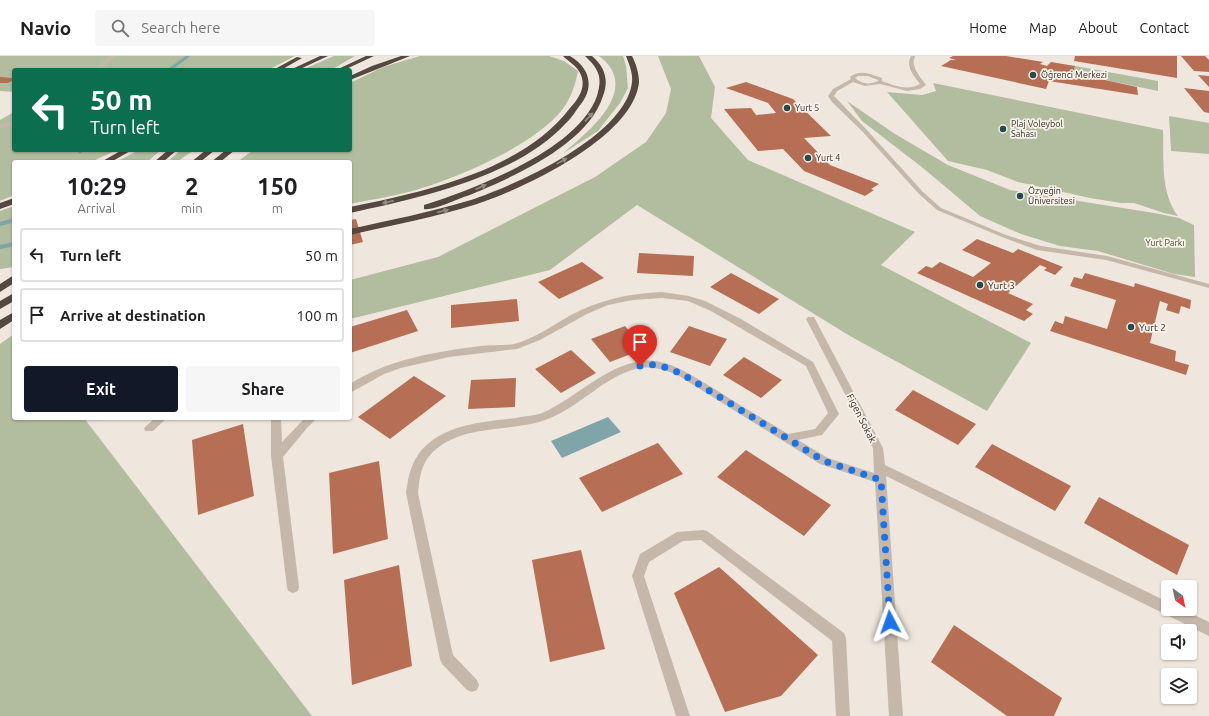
<!DOCTYPE html>
<meta charset="utf-8">
<style>
:root{--surface:#fff;--page:#f6f6f6;--text:#202124;--muted:#757577;--line:#e0e0e0;--accent:#111827}
body{margin:0;font-family:Ubuntu,sans-serif;background:var(--page);color:var(--text);height:100vh;display:flex;flex-direction:column;font-size:15px;white-space:nowrap}
*{box-sizing:border-box;margin:0}
p{font-size:13px;color:var(--muted)}
.icon{flex:none;width:22px;height:22px;fill:none;stroke:currentColor;stroke-width:2;stroke-linecap:round;stroke-linejoin:round}
.map{position:relative;flex:1;overflow:hidden}
.details{position:absolute;left:12px;top:104px;width:340px;height:260px;display:flex;flex-direction:column;background:var(--surface);border-radius:4px;box-shadow:0 1px 3px #0004}
.details>*{flex:none}
.guide{position:absolute;left:12px;top:12px;width:340px;height:84px;border-radius:4px;box-shadow:0 1px 3px #0004;background:#0b6e4f;color:#fff;overflow:hidden}
.needle{width:26px;rotate:147deg}
.tools{position:absolute;left:1161px;top:524px;display:grid;gap:8px}
.tools a{display:grid;place-items:center;width:36px;height:36px;border-radius:4px;background:var(--surface);box-shadow:0 1px 3px #0004;font-size:20px}
.pin{position:absolute;display:grid;place-items:center;width:34px;height:34px;color:#fff;margin:-41px -17px;border-radius:50% 50% 50% 0;rotate:-45deg;box-shadow:0 0 4px #0007}
.pin .icon{rotate:45deg}
.me{position:absolute;width:44px;margin:-22px;rotate:356deg;stroke-linejoin:round;filter:drop-shadow(0 0 3px #0008)}
.turn{display:flex;align-items:center;gap:14px;height:84px;padding:0 12px;font-size:18px}
.turn .icon{width:52px;height:52px;stroke-width:2.5}
.turn b{display:block;font-size:28px;line-height:34px}
.eta{display:flex;justify-content:space-evenly;align-items:center;height:68px;text-align:center}
.eta b{font-size:24px;font-weight:700;line-height:28px}
.primary-button{display:flex;gap:8px;margin-top:auto;padding:8px 12px}
.primary-button a{flex:1;height:46px;border-radius:4px;background:var(--accent);color:#fff;font-size:16px;font-weight:700;line-height:46px;text-align:center}
.primary-button a+a{background:var(--page);color:var(--text)}
ul{padding:0;list-style:none}
li{display:flex;align-items:center;gap:12px;height:54px;margin:0 8px 6px;padding:0 4px;border:2px solid var(--line);border-radius:4px}
li div{flex:1}
li b{display:block;font-size:15px}
li em{font-style:normal}
header{display:flex;align-items:center;gap:24px;box-sizing:border-box;height:56px;padding:0 20px;background:var(--surface);border-bottom:1px solid var(--line)}
header strong{font-size:19px}
nav{display:flex;gap:22px;margin-inline-start:auto;font-size:14px}
.search{width:280px;height:36px;background:var(--page);display:flex;align-items:center;gap:10px;box-sizing:border-box;padding:0 14px;border-radius:4px;color:var(--muted);font-size:15px}
.map>svg:first-child{display:block}
</style>
<header>
<strong>Navio</strong>
<div class="search"><svg class="icon" aria-label="search" viewBox="0 0 24 24"><circle cx="10" cy="10" r="6"/><path d="M15 15l6 6"/></svg>Search here</div>
<nav><a>Home</a><a>Map</a><a>About</a><a>Contact</a></nav>
</header>
<div class="map">
<svg width="1209" height="660" viewBox="0 0 1209 660">
<rect width="100%" height="100%" fill="#efe7de"/>
<path fill="#b2bc9f" d="M 0,0 L 295,0 L 268,14 L 14,14 L 14,36 L 0,35 Z
M 334,0 L 355,0 L 331,14 L 302,14 Z
M 420,0 L 549,0 L 564,5 L 578,15 C 575,30 571,42 562,54 C 534,89 461,120 419,133 C 397,140 373,143 350,148 L 350,106 L 237,106 L 253,94 L 350,94 L 350,27 L 383,11 Z
M 599,0 L 623,0 L 626,10 L 628,32 L 620,47 L 598,75 L 562,98 C 588,76 643,33 599,0 Z
M 658,0 L 699,0 L 715,31 L 711,62 L 748,104 L 915,176 L 881,209 L 1031,287 L 987,355 L 850,280 L 637,149 L 550,214 L 350,263 L 350,224 L 438,201 L 595,121 L 646,86 L 666,57 L 671,33 Z
M 1075,10 L 1158,25 L 1158,35 L 1073,17 Z
M 933,27 L 1163,74 C 1164,103 1160,136 1178,160 L 1164,157 L 1134,147 L 1121,147 L 1090,142 L 1018,126 L 987,114 L 948,105 L 887,36 L 922,39 L 936,35 Z
M 847,45 L 895,78 L 948,109 L 1010,134 L 1154,157 L 1179,162 L 1194,169 L 1195,221 L 1174,218 L 1098,195 L 1060,190 L 1021,178 L 980,160 L 923,112 L 862,65 Z
M 14,56 L 14,94 L 117,94 L 91,106 L 14,106 L 14,139 L 0,145 L 0,64 Z
M 1169,60 L 1209,67 L 1209,98 L 1171,95 Z
M 139,94 L 161,94 L 147,106 L 116,106 Z
M 181,94 L 194,94 L 177,106 L 167,106 Z
M 14,150 L 14,211 L 0,213 L 0,155 Z
M 14,278 L 14,362 L 84,362 L 312,660 L 0,660 L 0,288 Z"/>
<path fill="#80a5a8" d="M 608,361 L 621,376 L 562,402 L 551,385 Z"/>
<g fill="none" stroke-linecap="round" stroke-linejoin="round">
<path stroke="#80a5a8" stroke-width="3" d="M 169,14 L 188,0
M 79,94 L 80,96"/>
<path stroke="#80a5a8" stroke-width="4" d="M 0,168 L 14,164
M 0,191 L 14,188"/>
</g>
<path fill="#b66f54" d="M 953,0 L 1006,0 L 1043,6 L 1040,8 L 1047,10 L 1051,6 L 1075,10 L 1073,17 L 1137,31 L 1138,39 L 1049,25 L 1046,33 L 941,10 L 951,4 L 956,4 L 949,2 Z
M 1075,0 L 1177,0 L 1177,22 L 1074,5 Z
M 1181,0 L 1205,0 L 1209,4 L 1209,16 L 1194,15 Z
M 1198,19 L 1209,20 L 1209,31 Z
M 0,21 L 14,22 L 14,24 L 8,27 L 0,27 Z
M 746,26 L 793,43 L 831,80 L 804,82 L 830,109 L 879,128 L 871,133 L 874,134 L 865,140 L 804,115 L 783,93 L 758,95 L 724,53 L 751,52 L 756,59 L 776,57 L 768,47 L 726,32 Z
M 1184,32 L 1209,35 L 1209,57 L 1204,56 Z
M 356,163 L 363,186 L 350,189 L 350,164 Z
M 977,183 L 1013,197 L 1018,193 L 1063,211 L 1055,219 L 1044,214 L 1047,212 L 1040,209 L 1008,237 L 1033,248 L 1026,254 L 1033,258 L 1024,265 L 917,217 L 926,210 L 932,212 L 940,206 L 973,221 L 991,207 L 962,194 Z
M 639,197 L 694,200 L 693,220 L 637,217 Z
M 582,206 L 604,222 L 559,243 L 538,226 Z
M 731,217 L 779,243 L 759,258 L 710,231 Z
M 1085,217 L 1134,231 L 1135,227 L 1191,244 L 1190,253 L 1181,250 L 1179,258 L 1166,254 L 1168,248 L 1160,245 L 1150,287 L 1176,295 L 1175,305 L 1189,309 L 1186,319 L 1050,275 L 1055,265 L 1063,268 L 1065,260 L 1107,273 L 1116,244 L 1070,230 L 1074,221 L 1082,223 Z
M 517,243 L 519,265 L 451,272 L 451,249 Z
M 407,254 L 418,275 L 350,297 L 350,271 Z
M 625,270 L 644,293 L 610,306 L 591,283 Z
M 689,270 L 727,283 L 710,310 L 670,296 Z
M 571,294 L 596,317 L 561,337 L 535,313 Z
M 744,301 L 782,324 L 761,342 L 723,319 Z
M 414,320 L 446,340 L 390,383 L 358,361 Z
M 516,322 L 515,351 L 468,353 L 471,324 Z
M 913,334 L 976,368 L 958,389 L 895,354 Z
M 243,368 L 254,440 L 198,459 L 192,384 Z
M 658,387 L 683,418 L 602,456 L 579,422 Z
M 992,388 L 1071,430 L 1055,455 L 975,411 Z
M 746,394 L 831,449 L 804,480 L 717,421 Z
M 379,405 L 388,483 L 333,498 L 329,417 Z
M 1099,441 L 1189,489 L 1177,519 L 1084,467 Z
M 581,494 L 605,593 L 550,606 L 532,504 Z
M 399,509 L 412,610 L 352,629 L 344,524 Z
M 719,511 L 818,599 L 781,640 L 725,656 L 674,537 Z
M 954,569 L 1062,642 L 1054,660 L 1007,660 L 931,606 Z"/>
<g fill="none" stroke-linecap="round" stroke-linejoin="round">
<path fill="#c5b8ab" fill-rule="evenodd" d="M 911,0 L 915,0 C 910,11 920,20 926,29 L 920,33 L 907,35 L 880,28 L 865,30 L 853,26 L 837,35 L 834,40 L 866,73 L 923,136 L 941,152 L 1006,179 L 1041,190 L 1107,200 L 1209,228 L 1209,232 L 1106,204 L 1037,194 L 1002,181 L 937,154 L 919,138 L 862,75 L 832,46 L 828,40 L 833,33 L 851,23 L 850,21 C 860,13 871,18 882,22 L 882,25 C 895,30 908,35 920,28 C 914,20 905,11 911,0 ZM 858,20 L 868,20 L 878,24 L 878,25 C 869,29 862,28 855,22 Z"/>
<path fill="#c5b8ab" fill-rule="evenodd" d="M 110,0 L 116,0 L 100,14 L 94,14 Z
M 14,64 L 14,68 L 0,73 L 0,69 Z
M 662,236 L 689,240 L 705,245 L 741,263 L 813,306 L 839,358 L 822,379 L 798,384 L 828,402 L 874,417 L 873,392 L 806,263 L 808,261 L 814,261 L 883,392 L 885,409 L 1168,546 L 1168,553 L 1182,553 L 1209,566 L 1209,580 L 886,420 L 903,660 L 889,660 L 875,426 L 820,408 L 679,320 C 664,313 651,309 635,313 C 603,322 579,351 548,363 C 514,376 475,368 443,388 C 423,401 420,415 418,437 L 453,599 L 477,624 L 479,629 L 477,634 L 472,636 L 467,634 L 442,608 L 440,603 L 406,437 C 409,414 414,397 434,383 C 458,367 489,365 516,362 C 524,360 534,360 542,357 C 577,342 616,299 656,305 C 679,309 699,324 718,335 C 741,350 765,364 788,378 L 815,373 L 828,357 L 806,310 L 711,255 L 688,245 L 662,242 L 633,244 L 608,249 L 587,258 L 540,284 L 517,293 L 449,301 L 401,312 L 384,318 L 350,337 L 350,328 C 389,303 435,296 480,290 C 491,289 503,290 514,288 C 534,283 553,269 571,259 C 599,244 630,237 662,236 Z
M 155,362 L 167,362 L 153,375 L 145,375 L 144,372 Z
M 271,362 L 281,362 L 282,386 L 305,362 L 317,362 L 307,372 L 283,401 L 299,531 L 298,535 L 293,537 L 288,535 L 287,531 L 271,400 Z
M 703,474 L 707,475 L 844,577 L 846,582 L 850,660 L 836,660 L 832,585 L 701,484 L 683,485 L 649,506 L 644,520 L 690,660 L 676,660 L 632,520 L 640,498 L 677,476 Z"/>
<path fill="#544841" fill-rule="evenodd" d="M 320,0 L 328,0 L 298,14 L 290,14 Z
M 366,0 L 374,0 L 344,14 L 336,14 Z
M 401,0 L 410,0 L 350,24 L 350,20 L 372,10 Z
M 563,0 L 570,0 C 589,11 595,30 581,48 C 576,54 572,62 566,67 C 517,121 419,142 350,157 L 350,151 C 424,136 522,115 570,52 C 579,42 587,30 580,17 C 576,9 569,6 563,0 Z
M 585,0 L 592,0 C 605,11 609,24 603,40 C 588,89 511,122 467,140 C 457,143 433,155 424,153 L 424,149 C 474,133 578,94 597,40 C 599,32 601,25 598,17 C 595,9 590,5 585,0 Z
M 626,0 L 632,0 C 636,8 639,17 639,26 C 634,81 523,133 477,148 C 435,161 393,169 350,179 L 350,173 C 391,164 431,156 471,144 C 516,129 626,80 632,26 C 633,17 629,8 626,0 Z
M 297,1 L 302,2 L 281,14 L 273,14 Z
M 122,94 L 132,94 L 111,106 L 101,106 Z
M 168,94 L 177,94 L 163,106 L 154,106 Z
M 206,94 L 215,94 L 200,106 L 191,106 Z
M 226,94 L 235,94 L 220,106 L 211,106 Z
M 14,142 L 14,148 L 0,153 L 0,147 Z
M 14,219 L 14,227 L 0,236 L 0,228 Z
M 14,237 L 14,245 L 0,253 L 0,245 Z
M 14,256 L 14,264 L 0,273 L 0,264 Z"/>
</g>
<defs><path id="oneway-solid" d="M-6-.8H1V-3.2L6.5 0L1 3.2V.8H-6Z"/></defs>
<g fill="#958c84">
<use href="#oneway-solid" transform="translate(589 61) rotate(-47)"/>
<use href="#oneway-solid" transform="translate(562 105) rotate(-29)"/>
<use href="#oneway-solid" transform="translate(481 131) rotate(-24)"/>
<use href="#oneway-solid" transform="translate(388 146) rotate(167)"/>
<use href="#oneway-solid" transform="translate(443 155) rotate(-13)"/>
</g>
<g fill="none" stroke-linecap="round" stroke-linejoin="round">
<path stroke="#1a73e8" stroke-width="7" stroke-dasharray="0 12.6" d="M 640,310 C 655,306 668,312 682,318 L 824,405 L 881,424 L 890,566"/>
</g>
<g fill="#244c50" stroke="#f7f1e9" stroke-width="1.5">
<circle cx="1033" cy="19" r="4"/>
<circle cx="787" cy="52" r="4"/>
<circle cx="1003" cy="73" r="4"/>
<circle cx="808" cy="102" r="4"/>
<circle cx="1020" cy="140" r="4"/>
<circle cx="980" cy="229" r="4"/>
<circle cx="1131" cy="271" r="4"/>
</g>
<g text-anchor="middle" stroke-width="3.5" stroke-linejoin="round" paint-order="stroke">
<g font-size="9" fill="#342d29" stroke="#f7f1e9" text-anchor="start">
<text x="1041" y="22">Öğrenci Merkezi</text>
<text x="795" y="55">Yurt 5</text>
<text x="1011" y="71">Plaj Voleybol<tspan x="1011" dy="10">Sahası</tspan></text>
<text x="816" y="105">Yurt 4</text>
<text x="1028" y="138">Özyeğin<tspan x="1028" dy="10">Üniversitesi</tspan></text>
</g>
<g font-size="9" fill="#434f30" stroke="#f7f1e9">
<text x="1165" y="190">Yurt Parkı</text>
</g>
<g font-size="10" fill="#342d29" stroke="#f7f1e9" text-anchor="start">
<text x="988" y="233">Yurt 3</text>
<text x="1139" y="275">Yurt 2</text>
</g>
<g font-size="10" fill="#342d29" stroke="#f7f1e9">
<text transform="translate(862 362) rotate(63)" y="4">Figen Sokak</text>
</g>
</g>
</svg>
<div class="tools">
<a><svg class="needle" viewBox="-14 -14 28 28"><path d="M0-13l5 13h-10z" fill="#e53935"/><path d="M0 13l5-13h-10z" fill="#757577"/></svg></a>
<a><svg class="icon" aria-label="sound" viewBox="0 0 24 24"><path d="M4 9h4l5-4v14l-5-4H4zM17 9q2 3 0 6"/></svg></a>
<a><svg class="icon" aria-label="layers" viewBox="0 0 24 24"><path d="M12 4l9 5-9 5-9-5zM3 14l9 5 9-5"/></svg></a>
</div>
<div class="pin" style="left:640px;top:310px;background:#d93025"><svg class="icon" aria-label="arrive" viewBox="0 0 24 24"><path d="M6 21V4h12l-3 4 3 4H6"/></svg></div>
<svg class="me" style="left:890px;top:566px" viewBox="-20 -20 40 40"><path d="M0-17L14 15 0 8-14 15z" fill="#1a73e8" stroke="#fff" stroke-width="4"/></svg>
<div class="guide">
<div class="turn"><svg class="icon" aria-label="left" viewBox="0 0 24 24"><path d="M17 20v-9H6M10 6l-5 5 5 5"/></svg><div><b>50 m</b>Turn left</div></div>
</div>
<section class="details">
<div class="eta">
<div><b>10:29</b><p>Arrival</p></div>
<div><b>2</b><p>min</p></div>
<div><b>150</b><p>m</p></div>
</div>
<ul>
<li><svg class="icon" aria-label="left" viewBox="0 0 24 24"><path d="M17 20v-9H6M10 6l-5 5 5 5"/></svg><div><b>Turn left</b></div><em>50 m</em></li>
<li><svg class="icon" aria-label="arrive" viewBox="0 0 24 24"><path d="M6 21V4h12l-3 4 3 4H6"/></svg><div><b>Arrive at destination</b></div><em>100 m</em></li>
</ul>
<div class="primary-button"><a>Exit</a><a>Share</a></div>
</section>
</div>
